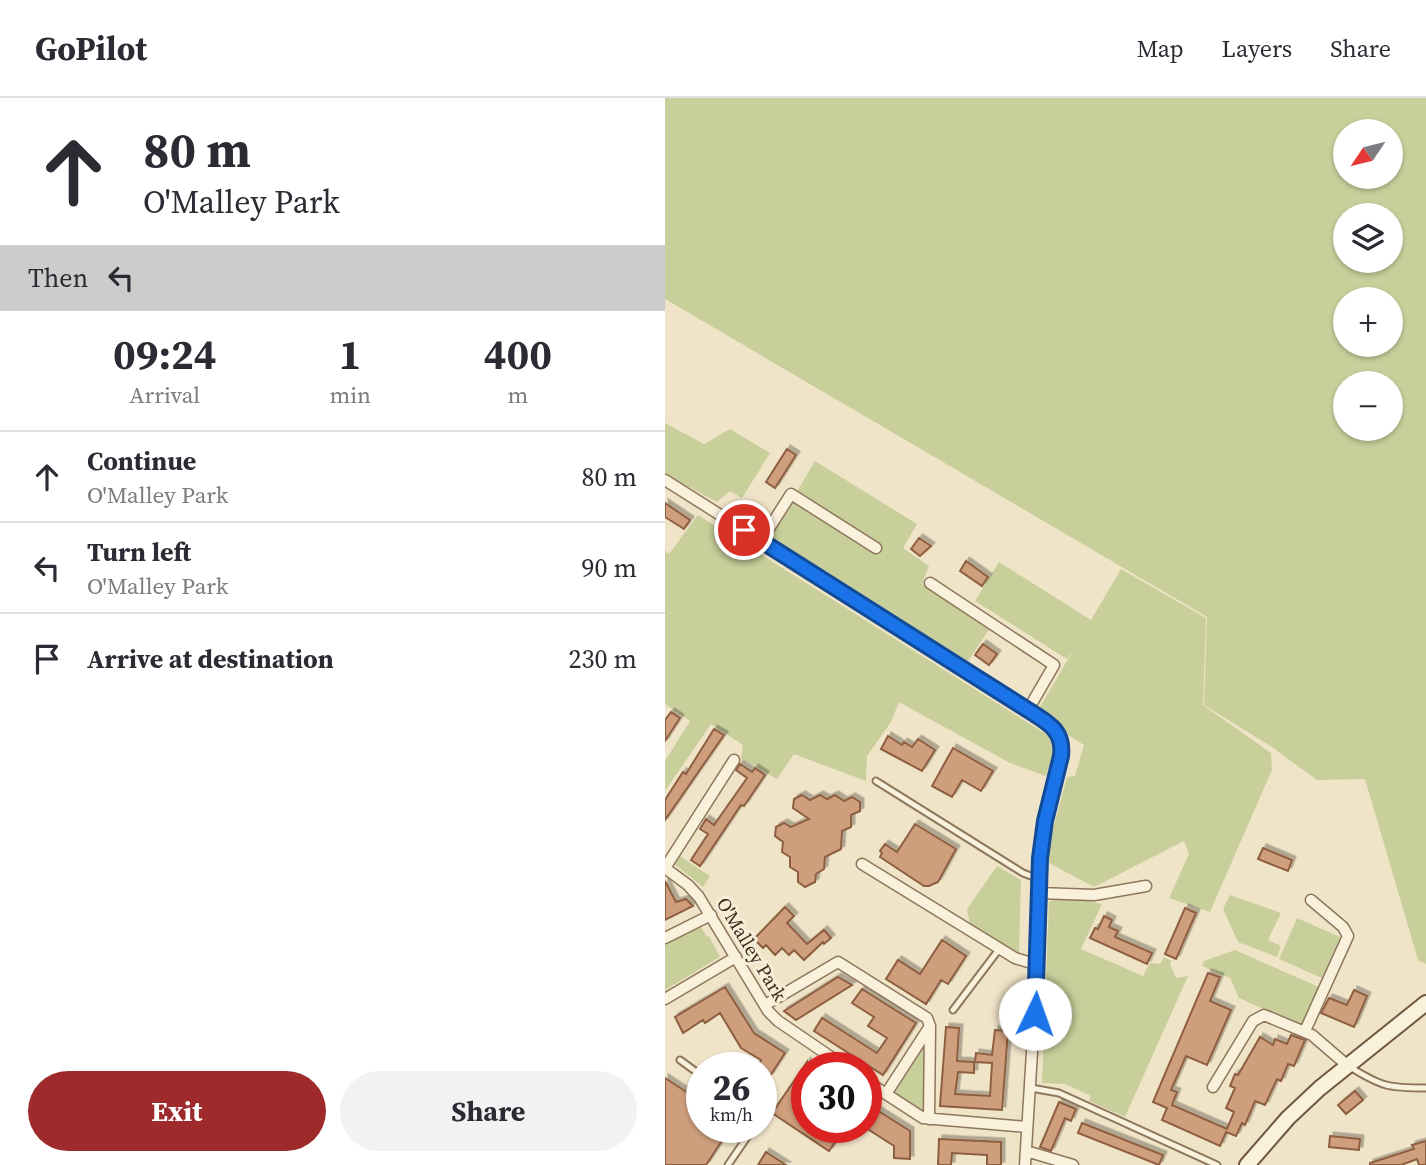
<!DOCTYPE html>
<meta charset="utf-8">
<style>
:root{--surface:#fff;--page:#f2f2f3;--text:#2b2b33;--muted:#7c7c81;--line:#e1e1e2;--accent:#9e2a2b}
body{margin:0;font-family:"Source Serif 4",serif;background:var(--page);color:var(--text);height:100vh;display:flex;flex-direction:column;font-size:26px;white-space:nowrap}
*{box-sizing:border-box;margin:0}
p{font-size:23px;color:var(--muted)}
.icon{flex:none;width:38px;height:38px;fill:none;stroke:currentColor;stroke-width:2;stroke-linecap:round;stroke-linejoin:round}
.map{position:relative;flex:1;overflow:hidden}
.sheet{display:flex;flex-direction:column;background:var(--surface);width:665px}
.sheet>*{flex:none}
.top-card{background:#fff;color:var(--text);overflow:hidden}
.needle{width:46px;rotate:235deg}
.tools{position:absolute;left:668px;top:21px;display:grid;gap:14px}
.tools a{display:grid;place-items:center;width:70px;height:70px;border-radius:50%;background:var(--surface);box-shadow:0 2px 5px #0004;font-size:35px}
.speed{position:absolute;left:21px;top:954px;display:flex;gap:14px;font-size:35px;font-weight:700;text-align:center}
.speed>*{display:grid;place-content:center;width:91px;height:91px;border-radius:50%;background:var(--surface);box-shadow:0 2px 5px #0004;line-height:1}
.speed small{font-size:18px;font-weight:400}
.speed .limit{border:10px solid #d22;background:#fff;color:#111}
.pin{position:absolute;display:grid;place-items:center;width:60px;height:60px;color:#fff;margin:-30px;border:4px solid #fff;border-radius:50%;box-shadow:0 2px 7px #0007}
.me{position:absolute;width:77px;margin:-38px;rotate:3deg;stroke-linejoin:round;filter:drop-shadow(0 0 5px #0008)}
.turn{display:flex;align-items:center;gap:24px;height:147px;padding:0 28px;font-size:32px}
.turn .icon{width:91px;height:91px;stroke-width:2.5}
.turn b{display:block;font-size:49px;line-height:60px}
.then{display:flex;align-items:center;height:66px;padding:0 28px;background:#0003;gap:14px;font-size:26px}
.eta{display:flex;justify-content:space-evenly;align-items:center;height:119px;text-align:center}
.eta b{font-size:42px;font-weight:700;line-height:49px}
.primary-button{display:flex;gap:14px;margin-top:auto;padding:14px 28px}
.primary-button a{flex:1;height:80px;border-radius:42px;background:var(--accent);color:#fff;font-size:28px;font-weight:700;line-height:80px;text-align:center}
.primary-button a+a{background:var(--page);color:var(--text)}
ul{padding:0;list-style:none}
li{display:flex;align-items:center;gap:21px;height:91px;padding:0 28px;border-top:2px solid var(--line)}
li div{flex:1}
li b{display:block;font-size:26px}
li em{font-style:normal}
header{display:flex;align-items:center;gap:42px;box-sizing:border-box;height:98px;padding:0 35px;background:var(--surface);border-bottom:2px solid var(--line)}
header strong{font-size:33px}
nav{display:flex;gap:38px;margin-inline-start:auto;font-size:24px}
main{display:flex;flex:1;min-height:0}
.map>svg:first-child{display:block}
</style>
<header>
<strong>GoPilot</strong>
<nav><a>Map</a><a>Layers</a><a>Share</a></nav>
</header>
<main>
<section class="sheet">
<div class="top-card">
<div class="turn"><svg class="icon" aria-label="ahead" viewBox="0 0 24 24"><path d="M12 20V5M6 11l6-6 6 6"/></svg><div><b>80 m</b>O'Malley Park</div></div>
<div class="then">Then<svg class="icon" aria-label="left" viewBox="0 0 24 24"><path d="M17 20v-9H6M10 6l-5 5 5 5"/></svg></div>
</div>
<div class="eta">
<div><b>09:24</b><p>Arrival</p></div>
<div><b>1</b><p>min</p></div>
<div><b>400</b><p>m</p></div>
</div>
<ul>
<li><svg class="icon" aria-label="ahead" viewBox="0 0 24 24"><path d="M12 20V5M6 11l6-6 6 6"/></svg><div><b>Continue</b><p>O'Malley Park</p></div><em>80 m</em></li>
<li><svg class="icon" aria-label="left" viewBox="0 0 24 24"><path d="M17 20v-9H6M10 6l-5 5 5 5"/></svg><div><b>Turn left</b><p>O'Malley Park</p></div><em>90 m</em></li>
<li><svg class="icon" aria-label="arrive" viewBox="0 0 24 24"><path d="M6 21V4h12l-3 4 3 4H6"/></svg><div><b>Arrive at destination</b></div><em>230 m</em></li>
</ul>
<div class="primary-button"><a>Exit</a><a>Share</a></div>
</section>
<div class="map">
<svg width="761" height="1067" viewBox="0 0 761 1067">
<defs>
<filter id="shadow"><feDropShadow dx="3.5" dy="-3.5" stdDeviation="0" flood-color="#0004"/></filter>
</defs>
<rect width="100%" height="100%" fill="#f0e4c8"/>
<path fill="#c9cf9b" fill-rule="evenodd" d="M 0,0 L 761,0 L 761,866 L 753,862 L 700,681 L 652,682 L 607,649 L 539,607 L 542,519 L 0,201 ZM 681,33 L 726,33 L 726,79 L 681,79 ZM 681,117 L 726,117 L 726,163 L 681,163 ZM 681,201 L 726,201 L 726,247 L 681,247 ZM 681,285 L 726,285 L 726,331 L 681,331 Z
M 0,325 L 39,346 L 65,331 L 105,355 L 77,400 L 65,393 L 52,404 L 0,376 Z
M 150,363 L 252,426 L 238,450 L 264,468 L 257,486 L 325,530 L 303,563 L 104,442 Z
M 33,417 L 384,638 L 388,655 L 381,678 L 345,665 L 234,604 L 226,624 L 202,658 L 201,683 L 129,656 L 112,681 L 76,660 L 78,647 L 46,626 L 0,693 L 0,663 L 25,623 L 0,606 L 0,453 L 4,456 Z
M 334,464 L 426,522 L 456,471 L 541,520 L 538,607 L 606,655 L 607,672 L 545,814 L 504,800 L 524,756 L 519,743 L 429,789 L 384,765 L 383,750 L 402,679 L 410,678 L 419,647 L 403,637 L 395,626 L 375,609 L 409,551 L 402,561 L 310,503 Z
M 13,757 L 45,778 L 38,789 L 8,765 Z
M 332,768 L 356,782 L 354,855 L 305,827 L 302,811 Z
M 565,797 L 616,815 L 603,842 L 616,848 L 612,859 L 573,844 L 558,811 Z
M 407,800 L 437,806 L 416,851 L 478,878 L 485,865 L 495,866 L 499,859 L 507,863 L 505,866 L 511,880 L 523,878 L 460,1019 L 424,1003 L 426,998 L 400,986 L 377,985 L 384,804 L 389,801 Z
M 632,820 L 675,839 L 657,880 L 614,861 Z
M 36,829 L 42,839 L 44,838 L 55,859 L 0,892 L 0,846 Z
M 570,852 L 654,889 L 637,928 L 574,900 L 565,880 L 537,868 L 539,863 Z
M 260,948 L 263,949 L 261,1010 L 256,1014 L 227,993 L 257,949 Z"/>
<path fill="#cf9f7d" stroke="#8d5f41" stroke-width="2" filter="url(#shadow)" d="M 122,351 L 131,357 L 110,390 L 101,384 Z
M 0,405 L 25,422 L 19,431 L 0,419 Z
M 254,440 L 266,448 L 255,458 L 246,451 Z
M 301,463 L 323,479 L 317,488 L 295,473 Z
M 318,546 L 332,556 L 324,567 L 310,557 Z
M 6,614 L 15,620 L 0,643 L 0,622 Z
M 49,631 L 59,637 L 0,722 L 0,702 L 18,674 L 21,676 Z
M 223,638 L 237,647 L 239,644 L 247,649 L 253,641 L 270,652 L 257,673 L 216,651 Z
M 288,650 L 328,673 L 316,693 L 297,682 L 287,699 L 267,688 Z
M 75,666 L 87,674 L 90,670 L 100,677 L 79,708 L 76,707 L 35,768 L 26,762 L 43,736 L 35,731 L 41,721 L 49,727 L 82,680 L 71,672 Z
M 137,697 L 145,702 L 155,697 L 162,701 L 170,697 L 179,703 L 187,699 L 195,704 L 195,713 L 186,717 L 186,729 L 177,733 L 176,751 L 160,759 L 159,771 L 151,776 L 150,784 L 140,789 L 133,784 L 133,774 L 125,769 L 125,759 L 117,754 L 118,744 L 110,738 L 111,729 L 119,725 L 126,729 L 144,721 L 128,710 L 129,701 Z
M 250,726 L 291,751 L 273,784 L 264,788 L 259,788 L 215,759 L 217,755 L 215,753 L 220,746 L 232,754 Z
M 598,750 L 627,762 L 623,773 L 593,761 Z
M 0,783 L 11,804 L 21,801 L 28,808 L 0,822 Z
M 120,809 L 129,818 L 122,825 L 142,846 L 159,832 L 166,840 L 159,846 L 158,844 L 139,862 L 129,852 L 124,857 L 117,850 L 110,857 L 101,847 L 98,850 L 89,841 Z
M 520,810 L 531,815 L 511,861 L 500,856 Z
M 439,818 L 447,822 L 444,829 L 453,833 L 450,839 L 487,855 L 482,866 L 425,840 L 430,830 L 433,831 Z
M 277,842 L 301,858 L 283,886 L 276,882 L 261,906 L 221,881 L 233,862 L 255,876 Z
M 543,875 L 555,879 L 545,903 L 566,912 L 542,967 L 521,958 L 506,992 L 512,994 L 507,1007 L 562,1031 L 569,1014 L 561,1010 L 570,990 L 565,988 L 570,976 L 573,977 L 595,939 L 608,947 L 610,941 L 622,946 L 626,937 L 640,942 L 629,968 L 623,966 L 616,983 L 612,981 L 600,1007 L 590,1003 L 580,1027 L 577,1025 L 571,1038 L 561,1034 L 555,1048 L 497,1022 L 502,1010 L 488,1004 Z
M 173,879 L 187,887 L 131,922 L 119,913 Z
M 60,889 L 89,935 L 120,955 L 105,978 L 96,972 L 96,970 L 92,969 L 96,962 L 76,950 L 55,915 L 40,925 L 38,922 L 18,935 L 10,919 Z
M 197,891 L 251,925 L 218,977 L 149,933 L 157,920 L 212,955 L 222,940 L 203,928 L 209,919 L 187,905 Z
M 689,892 L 702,898 L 689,929 L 656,915 L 664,900 L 682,907 Z
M 281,929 L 294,930 L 292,963 L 309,964 L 309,975 L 293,974 L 290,996 L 325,998 L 327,965 L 310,964 L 311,955 L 327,957 L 330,932 L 343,933 L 337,1012 L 275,1008 Z
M 142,964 L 142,994 L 132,1010 L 142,1016 L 142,1029 L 161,1029 L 174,1038 L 164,1053 L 107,1015 Z
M 0,980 L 37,1004 L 37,1029 L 66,1029 L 41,1067 L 0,1067 Z
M 690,993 L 698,1002 L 681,1016 L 673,1007 Z
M 394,1004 L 411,1011 L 406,1023 L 400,1020 L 386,1053 L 375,1049 Z
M 201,1005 L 245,1033 L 245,1061 L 229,1060 L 229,1048 L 201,1030 Z
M 417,1025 L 498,1057 L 494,1067 L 413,1035 Z
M 665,1038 L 695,1041 L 694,1052 L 664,1049 Z
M 274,1041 L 336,1044 L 336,1067 L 322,1067 L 322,1057 L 287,1055 L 286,1067 L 273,1067 Z
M 761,1043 L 761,1067 L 754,1067 L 752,1061 L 736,1067 L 705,1067 L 705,1065 L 749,1051 L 747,1047 Z
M 101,1054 L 121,1067 L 93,1067 Z"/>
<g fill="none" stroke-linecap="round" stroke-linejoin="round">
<defs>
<path id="lane" d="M 211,683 L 358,775 L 374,781
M 288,912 L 335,850
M 15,962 L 37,978
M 685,969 C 717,989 724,990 761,990
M 366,990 L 394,995 L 552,1067
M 63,1067 L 89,1029"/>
<path id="street" d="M 0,382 L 363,612 C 382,625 399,632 396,658 L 380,723 L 375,759 L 374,841 L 360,1067
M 96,443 L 126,396 L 211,450
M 265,485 L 389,567 L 363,612
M 197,766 L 350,860 L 373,867
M 0,770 L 23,787 L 34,799 L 103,913 L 113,923 L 182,970
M 0,770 L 69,662
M 374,795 L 429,797 L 481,788
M 0,840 L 46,817
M 0,901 L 71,859
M 100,907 L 173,864 L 262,920 L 265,928 L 221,996
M 640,933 L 683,838 L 678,829 L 646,802
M 201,983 L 258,1020 L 362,1029
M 548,989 L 588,923 L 599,917 L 647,937 L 683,968
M 264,1021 L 265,928
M 361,1053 L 408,1067"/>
<path id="secondary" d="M 582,1067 L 623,1020 L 655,990 L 761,905"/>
</defs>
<use href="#lane" stroke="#8d765c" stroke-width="9"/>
<use href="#street" stroke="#8d765c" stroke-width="13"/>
<use href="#secondary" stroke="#6f573f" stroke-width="18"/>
<use href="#lane" stroke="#faf1dc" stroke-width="5"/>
<use href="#street" stroke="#faf1dc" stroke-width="10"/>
<use href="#secondary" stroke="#faf1dc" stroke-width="14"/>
</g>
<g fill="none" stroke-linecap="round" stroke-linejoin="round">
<defs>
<path id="route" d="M 79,432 L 363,612 C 383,625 399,632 396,658 L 380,723 L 375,760 L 370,916"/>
</defs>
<use href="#route" stroke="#114b97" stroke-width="18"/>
<use href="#route" stroke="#1a73e8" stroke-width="12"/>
</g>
<g text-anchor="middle" stroke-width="6" stroke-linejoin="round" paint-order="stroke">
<g font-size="19" fill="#3d2e20" stroke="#f7eed8">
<text transform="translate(87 851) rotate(59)" y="7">O'Malley Park</text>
</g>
</g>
</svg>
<div class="tools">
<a><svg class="needle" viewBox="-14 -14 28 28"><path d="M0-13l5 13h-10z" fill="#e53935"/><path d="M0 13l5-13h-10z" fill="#7c7c81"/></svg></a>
<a><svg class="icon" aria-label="layers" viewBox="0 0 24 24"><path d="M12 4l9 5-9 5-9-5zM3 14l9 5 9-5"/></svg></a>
<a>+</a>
<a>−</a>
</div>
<div class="speed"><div>26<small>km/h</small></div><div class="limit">30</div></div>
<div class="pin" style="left:79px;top:432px;background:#d93025"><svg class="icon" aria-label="arrive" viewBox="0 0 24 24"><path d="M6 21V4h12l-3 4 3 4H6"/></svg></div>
<svg class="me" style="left:370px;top:916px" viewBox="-20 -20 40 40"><circle r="19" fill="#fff"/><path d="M0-13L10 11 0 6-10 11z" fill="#1a73e8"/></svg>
</div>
</main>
